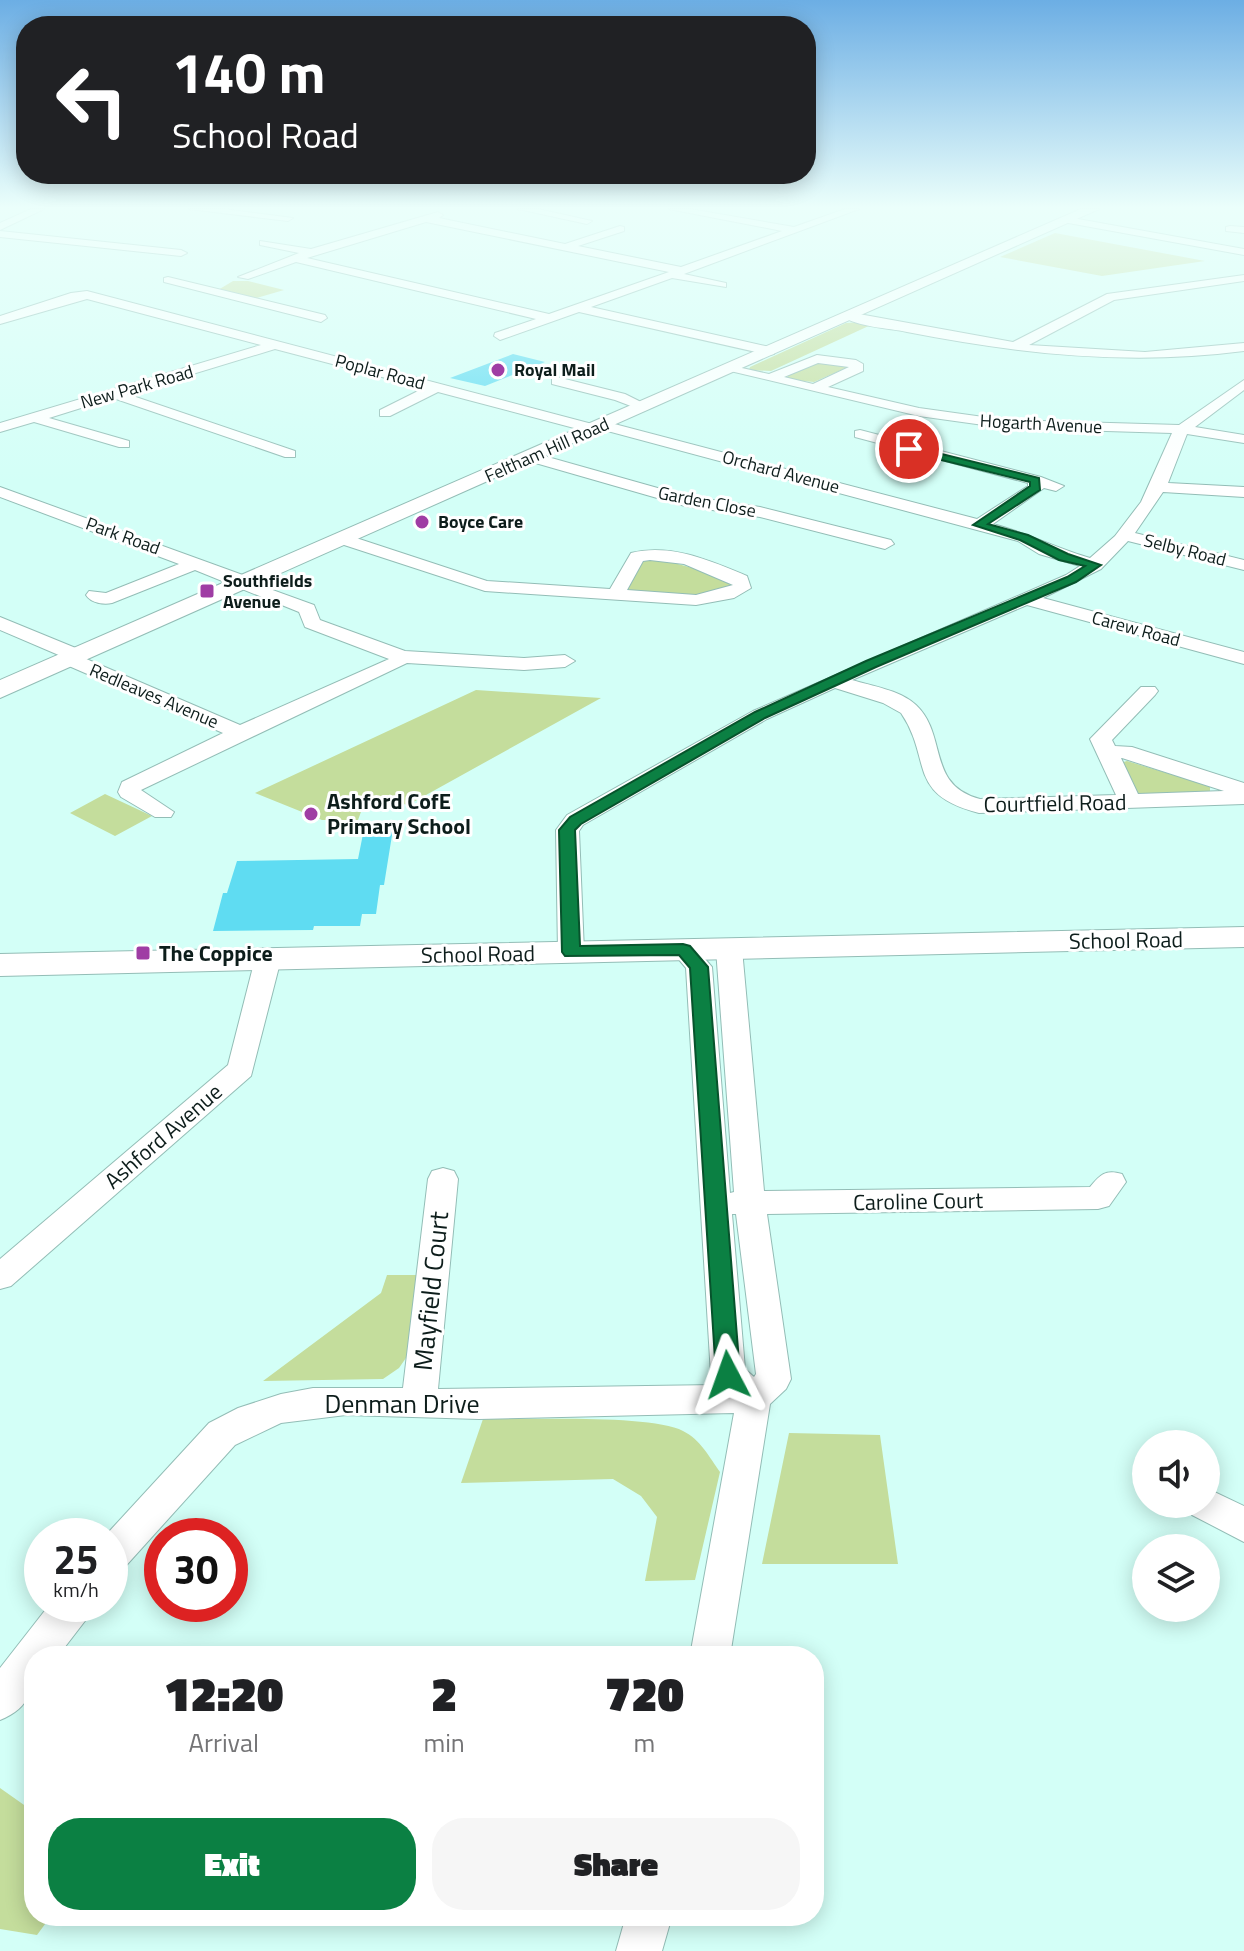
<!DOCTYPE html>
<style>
:root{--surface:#fff;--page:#f6f6f6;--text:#202124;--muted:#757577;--accent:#0b8043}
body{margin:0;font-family:"Titillium Web",sans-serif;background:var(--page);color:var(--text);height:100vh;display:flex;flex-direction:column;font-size:30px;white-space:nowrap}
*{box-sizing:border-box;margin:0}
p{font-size:26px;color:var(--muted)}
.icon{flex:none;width:44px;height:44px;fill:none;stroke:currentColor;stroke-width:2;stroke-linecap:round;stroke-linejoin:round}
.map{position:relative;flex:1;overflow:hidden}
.details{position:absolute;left:24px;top:1646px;width:800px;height:280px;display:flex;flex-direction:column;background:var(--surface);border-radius:32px;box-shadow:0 4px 20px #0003}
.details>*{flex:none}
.banner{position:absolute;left:16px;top:16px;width:800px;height:168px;border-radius:32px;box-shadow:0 4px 20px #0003;background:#202124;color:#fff;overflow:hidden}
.controls{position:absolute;left:1132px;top:1430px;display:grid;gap:16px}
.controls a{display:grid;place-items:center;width:88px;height:88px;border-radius:50%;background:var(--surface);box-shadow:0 4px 20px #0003;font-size:40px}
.speed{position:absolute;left:24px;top:1518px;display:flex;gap:16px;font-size:40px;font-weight:700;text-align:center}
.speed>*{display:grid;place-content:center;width:104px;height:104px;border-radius:50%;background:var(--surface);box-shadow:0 4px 20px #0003;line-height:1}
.speed small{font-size:20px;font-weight:400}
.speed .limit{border:12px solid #d22;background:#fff;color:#111}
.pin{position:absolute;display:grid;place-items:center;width:68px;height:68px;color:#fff;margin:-34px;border:4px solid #fff;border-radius:50%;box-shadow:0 2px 8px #0007}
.me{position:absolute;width:88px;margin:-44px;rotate:356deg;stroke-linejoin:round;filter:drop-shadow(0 0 6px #0008)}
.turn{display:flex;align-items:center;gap:28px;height:168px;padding:0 24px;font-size:36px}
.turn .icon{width:104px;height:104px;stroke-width:2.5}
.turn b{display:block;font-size:56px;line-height:68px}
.eta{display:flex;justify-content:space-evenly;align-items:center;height:136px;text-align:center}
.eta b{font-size:48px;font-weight:800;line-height:56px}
.primary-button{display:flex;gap:16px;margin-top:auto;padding:16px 24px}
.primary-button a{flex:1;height:92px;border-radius:32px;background:var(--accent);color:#fff;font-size:32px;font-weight:800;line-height:92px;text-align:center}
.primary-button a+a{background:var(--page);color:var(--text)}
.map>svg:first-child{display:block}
</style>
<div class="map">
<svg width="1244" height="1951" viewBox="0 0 1244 1951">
<rect width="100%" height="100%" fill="#d3fff7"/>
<path fill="#c4dd9c" d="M 1055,233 L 1205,261 L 1102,276 L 1000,257 Z
M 233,281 L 248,281 L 284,290 L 253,299 L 218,290 Z
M 861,322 L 873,324 L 771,371 L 749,370 L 750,367 L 846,323 Z
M 820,361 L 846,364 L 848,367 L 814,382 L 791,380 L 787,376 Z
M 656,558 L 729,578 L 732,584 C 714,604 652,592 626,590 L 641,562 Z
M 476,690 L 601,698 L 408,805 L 380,799 L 365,801 L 358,820 L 322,820 L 255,793 Z
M 1127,761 L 1210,786 L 1210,794 L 1152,796 L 1134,792 L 1120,763 Z
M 105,794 L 152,816 L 115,836 L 70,813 Z
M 387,1275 L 417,1275 L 408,1355 L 399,1368 L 383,1379 L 263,1381 L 381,1293 Z
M 483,1419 C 525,1420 652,1414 683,1431 C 700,1439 710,1458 720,1472 L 695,1580 L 645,1581 L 657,1517 L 641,1496 L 613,1479 L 461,1483 Z
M 789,1433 L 880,1435 L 898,1564 L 762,1564 Z
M 0,1788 L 34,1812 L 34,1916 L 51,1916 L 37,1935 L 0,1929 Z"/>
<path fill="#5fdcf2" d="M 513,354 L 545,362 L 485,386 L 450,378 Z
M 364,829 L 393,829 L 384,885 L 380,885 L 376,914 L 362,914 L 360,926 L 314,926 L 313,930 L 213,931 L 223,893 L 227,893 L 237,861 L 358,859 Z"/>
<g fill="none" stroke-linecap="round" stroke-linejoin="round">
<defs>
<path id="street" d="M 31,209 L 44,209 L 0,230 L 0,223 Z
M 189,209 L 223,209 L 293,218 L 288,221 Z
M 518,209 L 538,209 L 592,221 L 587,224 Z
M 669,209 L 690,209 L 794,227 L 845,209 L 859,209 L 684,274 L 726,283 L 726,287 L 672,278 L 591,307 L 774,348 L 774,354 L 769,355 L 579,312 L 500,340 L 494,336 L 495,333 L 536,319 L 296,262 L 248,279 L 238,277 L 299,253 L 260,245 L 260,241 L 311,249 L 438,212 L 443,215 L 439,218 L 565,244 L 620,226 L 624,227 L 624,231 L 578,246 L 681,267 L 782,231 ZM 426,222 L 669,272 L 549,314 L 307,258 Z
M 1067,217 L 1244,249 L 1244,255 L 1063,222 L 1063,218 Z
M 1230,226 L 1244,227 L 1244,233 L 1226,231 L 1226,227 Z
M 0,231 L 181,250 L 187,253 L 181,256 L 0,237 Z
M 1244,275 L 1244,281 L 1114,300 L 1029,345 L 1145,352 L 1244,343 L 1244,351 C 1129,366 1020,354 907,332 C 888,328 857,327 842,316 L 848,312 L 1013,342 L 1107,294 Z
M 168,277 L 325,315 L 327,318 L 321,322 L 164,282 L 164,278 Z
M 87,291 L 596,425 L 603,421 L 977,519 L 1028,486 L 1028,483 L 855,437 L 855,431 L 860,430 L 1041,477 L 1064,486 L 1056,491 L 1044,488 L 993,524 C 1027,533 1056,548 1090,558 L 1115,536 L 1141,502 L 1172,433 L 1005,428 L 919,416 L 726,370 L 733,366 L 769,374 L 817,355 L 856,360 L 863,364 L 863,371 L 828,387 L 919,408 L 1005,420 L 1179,425 L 1244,380 L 1244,390 L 1195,427 L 1244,435 L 1244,443 L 1187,434 L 1168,483 L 1244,487 L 1244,497 L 1163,492 L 1135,533 L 1244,560 L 1244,570 L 1128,541 L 1101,569 L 1043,598 L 1244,652 L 1244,664 L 1027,605 L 852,680 C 872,686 900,690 916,705 C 948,735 926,785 980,799 L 1116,795 L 1090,739 L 1141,687 L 1155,687 L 1158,691 L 1155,695 L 1112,740 L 1115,746 L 1132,747 L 1244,783 L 1244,804 L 979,813 C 905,794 933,760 901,713 L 883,703 L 835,688 L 767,719 L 583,825 L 579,831 L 584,952 L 580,957 L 562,957 L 558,952 L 556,830 L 567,815 L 753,711 L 1066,575 L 1080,566 L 1039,554 L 1018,541 L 600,429 L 593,433 L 438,392 L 390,416 L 380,416 L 380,410 L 424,388 L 275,349 L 127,394 L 295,451 L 295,457 L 285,457 L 113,398 L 49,418 L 129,441 L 129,447 L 119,447 L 34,422 L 0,432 L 0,423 L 261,345 L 87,299 L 0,324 L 0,316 L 71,293 ZM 818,363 L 849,367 L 813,384 L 784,377 ZM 1121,758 L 1122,758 L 1224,791 L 1138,794 Z
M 557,377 L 625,394 L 651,407 L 644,411 L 615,400 L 552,384 L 552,378 Z
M 530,452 L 686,496 L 760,507 L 891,540 L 894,544 L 885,549 L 760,517 L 685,506 L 525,460 L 522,457 Z
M 0,487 L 251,578 L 253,583 L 314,605 L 320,620 L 405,651 L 524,658 L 565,655 L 575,661 L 565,667 L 524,670 L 407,663 L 141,790 L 174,812 L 171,817 L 155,817 L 121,797 L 118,792 L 122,782 L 223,733 L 62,663 L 59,659 L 61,656 L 0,630 L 0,617 L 83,651 L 86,655 L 84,658 L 240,725 L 389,659 L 305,627 L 299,612 L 195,570 L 112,603 C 104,605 91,603 86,595 L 89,591 L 106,593 L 179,564 L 0,497 Z
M 344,534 L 487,581 L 610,589 L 631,553 C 671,543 711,561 747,576 L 751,588 L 734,598 L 696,605 L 485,591 L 338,543 L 336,539 ZM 650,560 L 684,564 L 733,585 L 696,595 L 627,590 L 643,561 Z
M 683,941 L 692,944 L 712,967 L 730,1193 L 734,1192 L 716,949 L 720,944 L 738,944 L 742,949 L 764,1191 L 1090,1187 C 1100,1175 1105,1169 1122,1174 L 1126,1182 L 1109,1206 L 1098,1209 L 767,1214 L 791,1379 L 786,1389 L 770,1404 L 730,1656 L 690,1656 L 734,1413 L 479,1419 L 346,1415 L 281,1423 L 235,1445 L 123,1569 L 110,1574 L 110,1536 L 105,1536 L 209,1423 L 238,1408 L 281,1394 L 313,1388 L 403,1388 L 428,1179 L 432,1171 L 443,1168 L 454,1171 L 458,1179 L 438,1389 L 716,1385 L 711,1375 L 686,968 L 670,949 L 674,944 ZM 732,1214 L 736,1214 L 756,1374 L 754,1377 L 745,1369 Z
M 268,951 L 277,953 L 281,959 L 251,1076 L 11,1286 L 0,1289 L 0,1259 L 228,1065 L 255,959 L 259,953 Z
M 1206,1488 L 1244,1506 L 1244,1542 L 1192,1515 L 1187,1504 L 1206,1504 Z
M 50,1604 L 94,1604 L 88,1617 L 58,1656 L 34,1656 C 34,1687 32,1707 0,1720 L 0,1668 Z
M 626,1916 L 672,1916 L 662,1951 L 616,1951 Z"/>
<path id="secondary" d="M 1081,209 L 1099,209 L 0,698 L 0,680 Z
M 1244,927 L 1244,947 L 0,976 L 0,954 Z"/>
</defs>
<use href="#street" stroke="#93bdb6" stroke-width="2"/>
<use href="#secondary" stroke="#93bdb6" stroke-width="2"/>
<use href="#street" fill="#fff" fill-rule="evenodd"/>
<use href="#secondary" fill="#fff" fill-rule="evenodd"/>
</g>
<linearGradient id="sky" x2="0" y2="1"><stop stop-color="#6caee4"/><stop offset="0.43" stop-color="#ebfffb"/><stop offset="1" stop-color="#ebfffb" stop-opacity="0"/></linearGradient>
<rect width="1244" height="482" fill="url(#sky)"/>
<path fill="#0b8043" stroke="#07532c" stroke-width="2" d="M 909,446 L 1039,478 L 1040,490 L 988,524 L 1028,535 L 1068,554 L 1101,565 L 1076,582 L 876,667 L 765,718 L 581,824 L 575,830 L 580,946 L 683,944 L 690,946 L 708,967 L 740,1375 L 736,1382 L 728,1385 L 719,1382 L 716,1375 L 690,968 L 679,955 L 565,956 L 562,952 L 559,830 L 570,817 L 755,712 L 866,661 L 1067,577 L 1085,566 L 1059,560 L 1020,540 L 973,525 L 1030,486 L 1030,482 L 905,451 L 905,447 Z"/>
<g fill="#9f3da4" stroke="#fff" stroke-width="3">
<circle cx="498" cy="370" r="8"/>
<circle cx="422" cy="522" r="8"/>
<rect x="199" y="583" width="16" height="16" rx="4"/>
<circle cx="311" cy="814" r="8"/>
<rect x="135" y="945" width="16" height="16" rx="4"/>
</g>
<g text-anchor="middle" stroke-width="6" stroke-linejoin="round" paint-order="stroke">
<g font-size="18" font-weight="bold" fill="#0d1d1b" stroke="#fff" text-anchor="start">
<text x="514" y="376">Royal Mail</text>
<text x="438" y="528">Boyce Care</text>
<text x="223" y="587">Southfields<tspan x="223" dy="21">Avenue</tspan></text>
</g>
<g font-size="18" fill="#0d1d1b" stroke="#fff">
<text transform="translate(380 372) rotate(15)" y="6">Poplar Road</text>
<text transform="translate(137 387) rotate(-16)" y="6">New Park Road</text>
<text transform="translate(1041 424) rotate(3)" y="6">Hogarth Avenue</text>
<text transform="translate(547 450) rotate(-24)" y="6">Feltham Hill Road</text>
<text transform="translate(781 472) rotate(15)" y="6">Orchard Avenue</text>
<text transform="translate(707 502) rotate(11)" y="6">Garden Close</text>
<text transform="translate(123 536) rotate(20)" y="6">Park Road</text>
<text transform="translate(1185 550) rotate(14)" y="6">Selby Road</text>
<text transform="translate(1136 629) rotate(15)" y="6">Carew Road</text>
<text transform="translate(154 696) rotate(23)" y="6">Redleaves Avenue</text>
</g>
<g font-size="22" font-weight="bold" fill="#0d1d1b" stroke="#fff" text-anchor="start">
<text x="327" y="809">Ashford CofE<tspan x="327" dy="25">Primary School</tspan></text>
<text x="159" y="961">The Coppice</text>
</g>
<g font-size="22" fill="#0d1d1b" stroke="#fff">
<text transform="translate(1055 803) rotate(-1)" y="8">Courtfield Road</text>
<text transform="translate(1126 940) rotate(-1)" y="8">School Road</text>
<text transform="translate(478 954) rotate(-1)" y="8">School Road</text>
<text transform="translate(163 1136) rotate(-41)" y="8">Ashford Avenue</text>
<text transform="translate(918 1201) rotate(-1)" y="8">Caroline Court</text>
</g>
<g font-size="26" fill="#0d1d1b" stroke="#fff">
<text transform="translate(431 1291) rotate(-84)" y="9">Mayfield Court</text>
<text x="402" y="1413">Denman Drive</text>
</g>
</g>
</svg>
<div class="controls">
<a><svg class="icon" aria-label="sound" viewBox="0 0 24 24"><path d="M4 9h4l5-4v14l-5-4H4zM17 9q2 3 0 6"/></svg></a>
<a><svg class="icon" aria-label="layers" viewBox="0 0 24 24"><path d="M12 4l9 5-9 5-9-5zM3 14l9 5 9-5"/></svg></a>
</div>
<div class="speed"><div>25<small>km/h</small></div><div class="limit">30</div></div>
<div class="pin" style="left:909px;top:449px;background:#d93025"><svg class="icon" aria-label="arrive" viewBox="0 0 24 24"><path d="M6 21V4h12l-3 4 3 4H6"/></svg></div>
<svg class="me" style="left:728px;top:1375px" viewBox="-20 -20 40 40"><path d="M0-17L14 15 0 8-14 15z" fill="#0b8043" stroke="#fff" stroke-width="4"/></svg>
<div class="banner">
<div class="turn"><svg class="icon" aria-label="left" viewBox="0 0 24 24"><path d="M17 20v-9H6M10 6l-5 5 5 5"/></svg><div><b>140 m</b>School Road</div></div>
</div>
<section class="details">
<div class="eta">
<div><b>12:20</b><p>Arrival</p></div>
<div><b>2</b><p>min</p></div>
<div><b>720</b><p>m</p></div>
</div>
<div class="primary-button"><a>Exit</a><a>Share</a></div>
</section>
</div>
